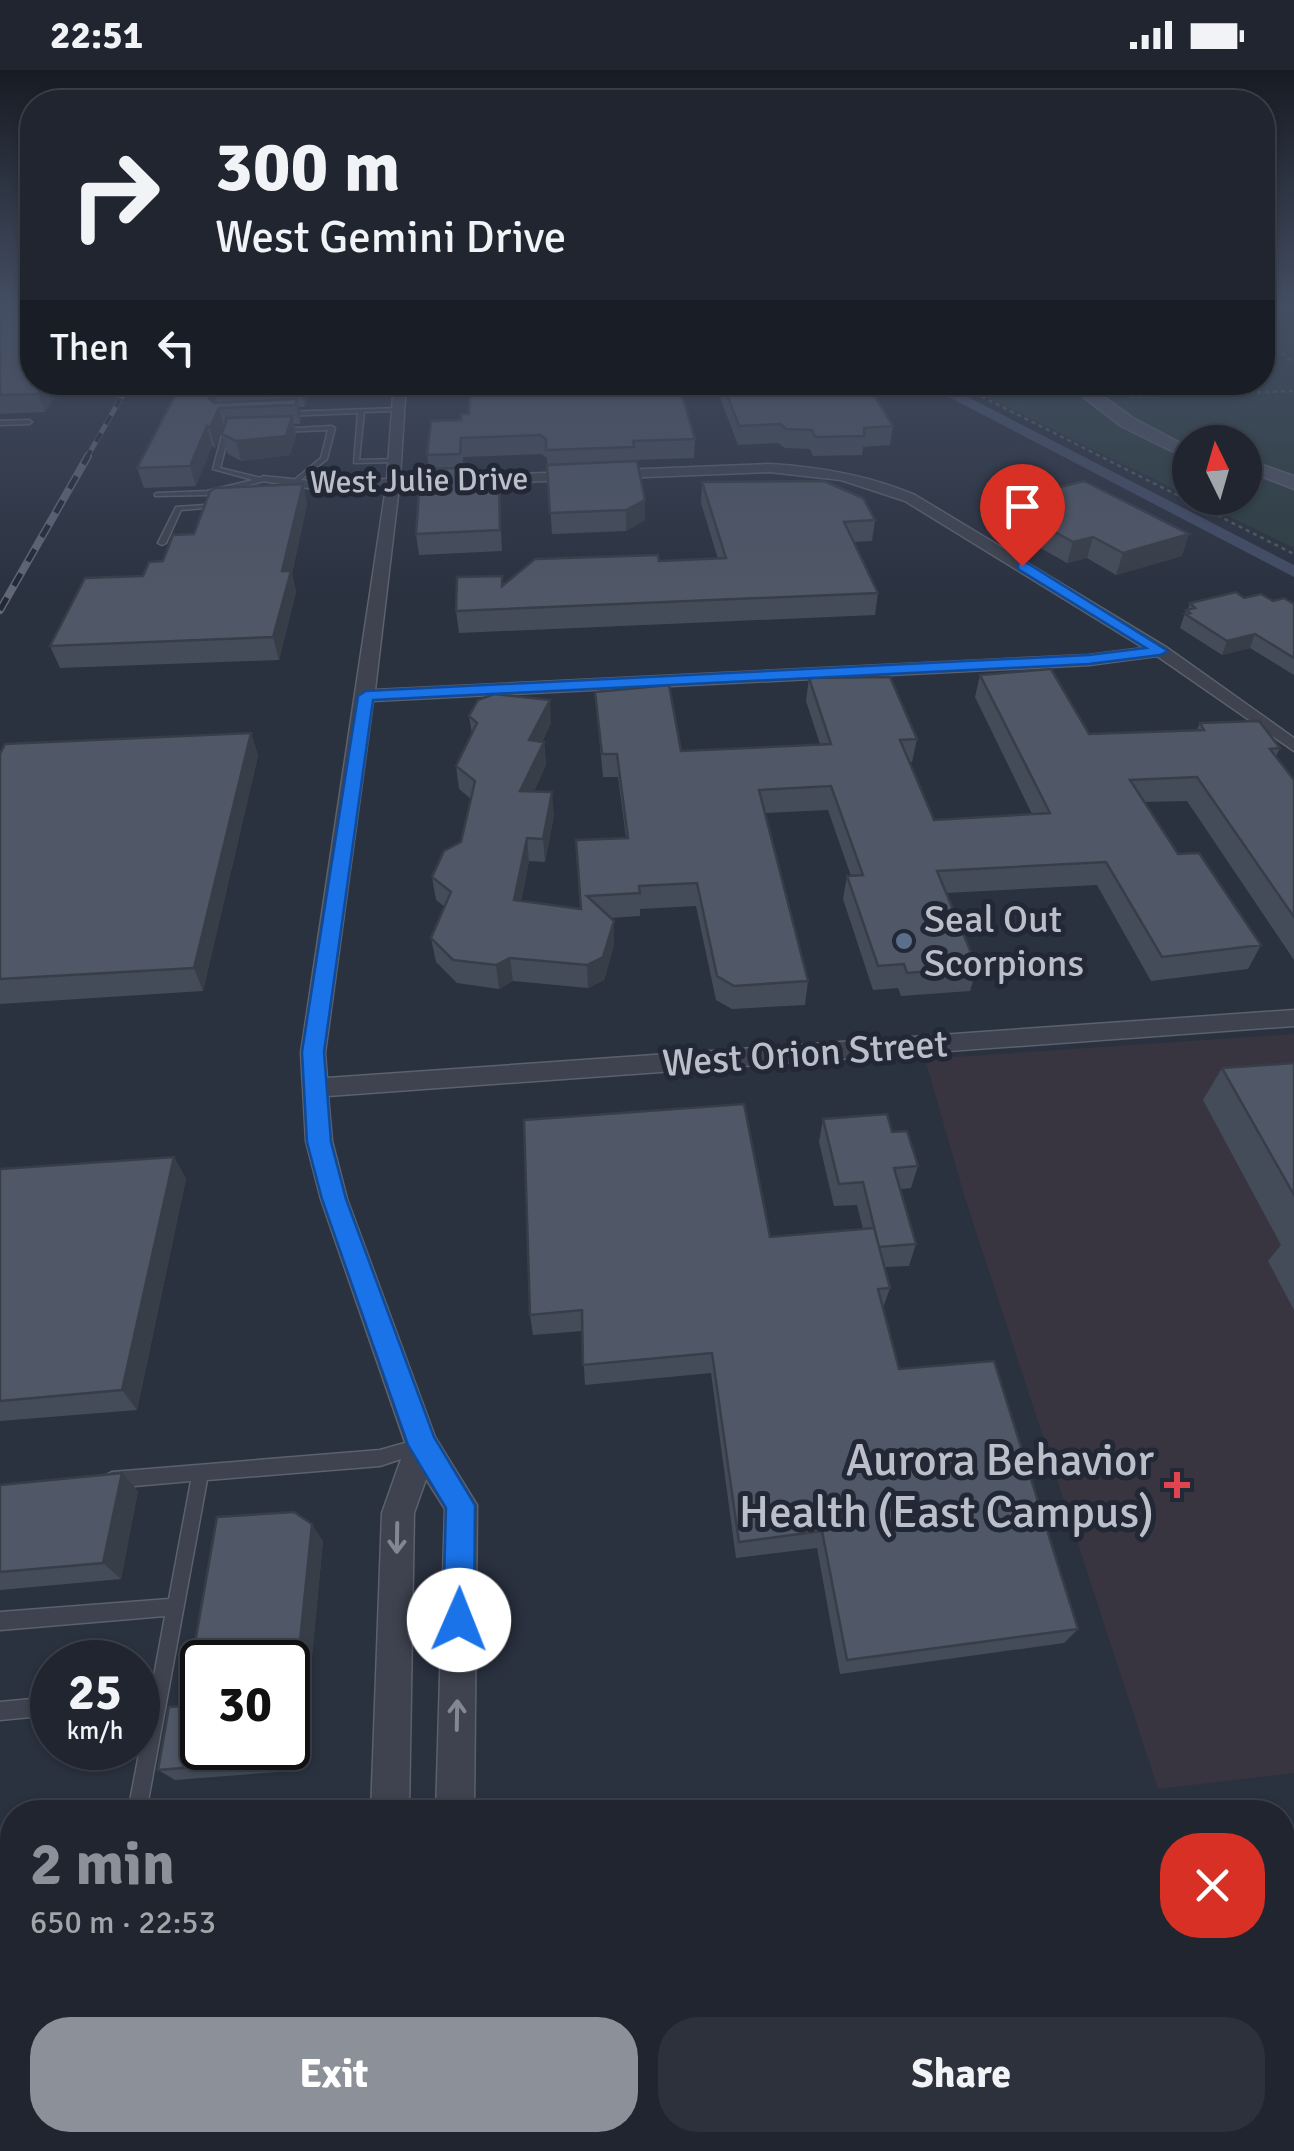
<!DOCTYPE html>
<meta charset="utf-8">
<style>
:root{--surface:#20252f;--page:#2d313b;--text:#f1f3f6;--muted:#a2a5aa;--line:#3d424b;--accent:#8c9099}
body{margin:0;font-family:Signika,sans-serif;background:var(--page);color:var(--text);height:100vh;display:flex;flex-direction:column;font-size:38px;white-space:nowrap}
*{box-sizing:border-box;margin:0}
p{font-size:32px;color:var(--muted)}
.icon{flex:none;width:55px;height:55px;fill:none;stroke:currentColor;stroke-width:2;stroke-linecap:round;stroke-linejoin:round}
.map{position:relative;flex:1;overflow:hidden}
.sheet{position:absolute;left:0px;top:1730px;width:1295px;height:352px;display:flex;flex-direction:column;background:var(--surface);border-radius:40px 40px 0 0;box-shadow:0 2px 8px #0004,0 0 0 2px var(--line)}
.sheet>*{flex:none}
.guide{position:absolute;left:20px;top:20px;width:1255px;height:305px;border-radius:40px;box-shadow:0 2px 8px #0004,0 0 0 2px var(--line);background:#20252f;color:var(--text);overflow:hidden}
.needle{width:65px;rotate:355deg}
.buttons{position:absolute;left:1172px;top:355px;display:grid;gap:20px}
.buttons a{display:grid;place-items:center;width:90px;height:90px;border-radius:50%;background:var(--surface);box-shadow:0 2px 8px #0004,0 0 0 2px var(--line);font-size:50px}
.speed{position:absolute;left:30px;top:1570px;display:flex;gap:20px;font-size:50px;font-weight:700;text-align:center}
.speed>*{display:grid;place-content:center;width:130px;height:130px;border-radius:50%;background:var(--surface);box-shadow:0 2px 8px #0004,0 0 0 2px var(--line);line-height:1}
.speed small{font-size:25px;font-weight:400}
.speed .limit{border:5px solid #111;border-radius:15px;background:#fff;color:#111}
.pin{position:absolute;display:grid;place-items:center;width:85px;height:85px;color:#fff;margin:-102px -42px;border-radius:50% 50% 50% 0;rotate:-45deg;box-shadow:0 0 10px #0007}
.pin .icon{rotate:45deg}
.me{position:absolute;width:110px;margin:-55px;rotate:1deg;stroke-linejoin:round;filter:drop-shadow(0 0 8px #0008)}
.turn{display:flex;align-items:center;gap:35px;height:210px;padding:0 30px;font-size:45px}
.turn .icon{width:130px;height:130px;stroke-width:2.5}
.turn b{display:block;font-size:70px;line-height:85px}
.then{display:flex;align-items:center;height:95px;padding:0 30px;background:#0003;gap:20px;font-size:38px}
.round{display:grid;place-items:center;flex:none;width:105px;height:105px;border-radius:40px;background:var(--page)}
.headline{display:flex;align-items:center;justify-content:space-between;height:170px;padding:0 30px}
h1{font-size:60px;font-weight:700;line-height:75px;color:var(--accent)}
.primary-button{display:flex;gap:20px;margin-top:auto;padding:20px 30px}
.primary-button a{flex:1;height:115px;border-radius:40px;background:var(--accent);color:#fff;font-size:40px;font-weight:700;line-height:115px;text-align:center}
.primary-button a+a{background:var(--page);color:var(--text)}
.status{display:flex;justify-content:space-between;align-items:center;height:70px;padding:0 50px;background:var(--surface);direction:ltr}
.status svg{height:28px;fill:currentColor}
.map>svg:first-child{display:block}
</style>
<div class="status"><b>22:51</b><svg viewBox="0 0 49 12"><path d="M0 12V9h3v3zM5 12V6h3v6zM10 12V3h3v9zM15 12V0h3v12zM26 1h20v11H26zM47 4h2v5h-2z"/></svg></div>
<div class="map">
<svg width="1294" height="2081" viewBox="0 0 1294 2081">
<rect width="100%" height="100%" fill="#2a313f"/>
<path fill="#383541" d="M 1294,964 L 1294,1703 L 1158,1719 L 965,1128 L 925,989 Z"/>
<path fill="#2d3e41" d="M 1263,235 L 1294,235 L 1294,478 L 1192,428 L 1245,428 L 1245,372 L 1190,372 L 1190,427 L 959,313 L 1262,312 Z"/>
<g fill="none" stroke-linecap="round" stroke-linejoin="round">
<path fill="#424d66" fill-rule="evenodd" d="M 920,312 L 939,312 L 1294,495 L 1294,507 Z"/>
<defs>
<path id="lane" d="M 398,338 L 396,341 L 364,342 L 359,390 L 396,389 L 396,391 L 394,392 L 354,393 L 358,343 L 284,346 L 281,344 L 284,342 Z
M 0,351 L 29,350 L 32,352 L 29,354 L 0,355 Z
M 332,356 L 335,358 L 327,389 L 296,414 L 292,414 L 292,412 L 321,388 L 328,360 L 280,362 L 278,359 Z
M 226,360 L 238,362 L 229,364 L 220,398 L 265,409 L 265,411 L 207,425 L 155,426 L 155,424 L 157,423 L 207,421 L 253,410 L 213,399 L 223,362 Z
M 219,434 L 220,435 L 217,437 L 181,440 L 166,473 L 162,475 L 158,473 L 176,437 Z
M 419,1369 L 425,1371 L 427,1376 L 425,1381 L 380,1396 L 207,1410 L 146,1742 L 128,1742 L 148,1636 L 138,1637 L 138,1619 L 152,1617 L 165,1546 L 0,1560 L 0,1542 L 169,1529 L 191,1411 L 112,1418 L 106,1415 L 104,1410 L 106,1405 L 112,1402 L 380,1380 Z
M 52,1627 L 52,1645 L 0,1650 L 0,1632 Z
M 789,2070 L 811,2070 L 813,2081 L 791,2081 Z"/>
<path id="street" d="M 394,312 L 406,312 L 400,409 L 769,394 C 820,397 868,405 915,425 L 1166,577 L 1294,668 L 1294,681 L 1157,586 L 1089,595 L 373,631 L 325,983 L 327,1008 L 1294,940 L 1294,956 L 328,1026 L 332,1071 L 347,1129 L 435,1367 L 477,1435 L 474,1742 L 436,1742 L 445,1439 L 426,1409 L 414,1443 L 409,1742 L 371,1742 L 382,1443 L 406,1375 L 321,1129 L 306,1071 L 301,983 L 386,417 L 320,420 L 256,410 L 263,406 L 320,412 L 387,409 ZM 769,402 L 841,410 L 905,431 L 1144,578 L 1089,585 L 375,620 L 399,417 Z
M 1287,1767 L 1294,1770 L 1294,1849 L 1282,1844 L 1282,1768 Z"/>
<path id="secondary" d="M 1064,312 L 1083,312 L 1133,348 L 1190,378 L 1190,390 L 1121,356 Z
M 1245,389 L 1294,406 L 1294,419 L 1245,400 Z
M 1294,1758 L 1294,1812 L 1282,1814 L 1282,1760 Z
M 12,1908 L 12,1966 L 0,1967 L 0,1909 Z"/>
</defs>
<use href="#lane" stroke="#5b616d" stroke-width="3"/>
<use href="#street" stroke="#5b616d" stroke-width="3"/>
<use href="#secondary" stroke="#5b616d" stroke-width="3"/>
<path stroke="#4c5b5f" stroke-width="2.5" stroke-dasharray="4 4" stroke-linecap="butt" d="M 1262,240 L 1294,243
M 1262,269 L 1294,292
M 953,312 L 1294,484
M 1129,327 L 1294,321"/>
<use href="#lane" fill="#3e434f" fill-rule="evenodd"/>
<use href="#street" fill="#3e434f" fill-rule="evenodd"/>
<use href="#secondary" fill="#4c5262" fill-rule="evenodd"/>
<defs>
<path id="rail-far1" d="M 86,389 L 130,312"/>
<path id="rail" d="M 0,540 L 88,386"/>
</defs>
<use href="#rail-far1" stroke="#606776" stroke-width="5"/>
<use href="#rail" stroke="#606776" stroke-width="8"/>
<use href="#rail-far1" stroke="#222835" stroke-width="4" stroke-dasharray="10" stroke-linecap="butt"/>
<use href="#rail" stroke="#222835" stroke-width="5" stroke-dasharray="14" stroke-linecap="butt"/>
</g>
<path fill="#454c59" d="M 0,239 L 32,312 L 65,312 L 45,342 L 0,344 Z
M 182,312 L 312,312 L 305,337 L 299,337 L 301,348 L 300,354 L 294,354 L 296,365 L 290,385 L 241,391 L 228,384 L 222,364 L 224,357 L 215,378 L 212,376 L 196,416 L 144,418 L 137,398 Z
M 714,312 L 866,312 L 893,356 L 890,375 L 863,377 L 862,385 L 813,386 L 810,379 L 785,378 L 778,373 L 738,375 Z
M 469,344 L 695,369 L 694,388 L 635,390 L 645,450 L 626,461 L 552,464 L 547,388 L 541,384 L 463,387 L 463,403 L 460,403 L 462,419 L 499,418 L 502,481 L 419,485 L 416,464 L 424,410 L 429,399 L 427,385 Z
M 702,412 L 875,450 L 872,471 L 854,472 L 878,523 L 875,545 L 459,563 L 456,541 L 659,491 L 718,489 L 701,433 Z
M 303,414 L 307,434 L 292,504 L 296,522 L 279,590 L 60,598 L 50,576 L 163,491 L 194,464 Z
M 1001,432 L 1182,486 L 1116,505 L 1087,488 L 1067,493 L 996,453 Z
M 1244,528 L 1294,534 L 1294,605 L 1250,578 L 1222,585 L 1180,558 L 1186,540 L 1188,539 L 1190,533 Z
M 980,605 L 1089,664 L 1197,660 L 1200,653 L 1280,678 L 1276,686 L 1294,710 L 1294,890 L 1187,731 L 1144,732 L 1178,784 L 1261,875 L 1248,899 L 1151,911 L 1097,815 L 946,823 L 977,897 L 970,921 L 901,926 L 898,918 L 873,920 L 843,829 L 847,806 L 851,806 L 828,740 L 765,743 L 808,911 L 805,935 L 732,939 L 716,930 L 696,836 L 640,839 L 640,846 L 610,848 L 614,851 L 614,875 L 604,910 L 588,918 L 513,911 L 499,919 L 457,913 L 436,892 L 431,868 L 445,837 L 436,830 L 432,807 L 461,772 L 471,729 L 459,719 L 456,696 L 472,664 L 469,646 L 551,653 L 542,672 L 544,672 L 546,695 L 534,721 L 554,745 L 545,792 L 529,791 L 521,831 L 581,839 L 576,770 L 626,768 L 618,707 L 603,707 L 595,622 L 681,681 L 820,674 L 806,631 L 809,608 L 917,669 L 912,692 L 909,692 L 934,750 L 1032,744 L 975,627 Z
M 251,663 L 258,686 L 203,921 L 0,934 L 0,684 Z
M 1294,993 L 1294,1240 L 1268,1191 L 1281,1175 L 1203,1030 L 1222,998 Z
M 823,1049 L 892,1062 L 918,1096 L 911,1118 L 900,1119 L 916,1174 L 909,1196 L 885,1197 L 890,1218 L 883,1238 L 899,1299 L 1078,1559 L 1064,1573 L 840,1604 L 817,1478 L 736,1488 L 711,1303 L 585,1315 L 582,1261 L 533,1265 L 530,1245 L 770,1167 L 863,1159 L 857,1135 L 834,1136 L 819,1072 Z
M 174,1087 L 186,1109 L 137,1340 L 0,1351 L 0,1099 Z
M 0,1415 L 138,1421 L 121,1509 L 0,1520 Z
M 323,1471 L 303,1680 L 278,1702 L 175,1710 L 158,1700 L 184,1636 Z"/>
<path fill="#383e48" d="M 46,312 L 65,312 L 45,342 L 38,324 Z
M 302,312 L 312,312 L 305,337 L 301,318 Z
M 214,321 L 224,357 L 215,378 L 210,358 L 207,326 Z
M 297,329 L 301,348 L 300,354 L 296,335 Z
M 292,346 L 296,365 L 290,385 L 241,391 L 236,371 Z
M 207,356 L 212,376 L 196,416 L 190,396 Z
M 303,414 L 307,434 L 292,504 L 296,522 L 279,590 L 273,567 L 282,501 Z
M 645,430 L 645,450 L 626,461 L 626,440 Z
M 1189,464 L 1182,486 L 1116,505 L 1123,483 Z
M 1093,467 L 1087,488 L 1067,493 L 1073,472 Z
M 1255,564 L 1250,578 L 1222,585 L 1227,571 Z
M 550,630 L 551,653 L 531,693 L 529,670 Z
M 251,663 L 258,686 L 203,921 L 194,898 Z
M 544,672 L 546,695 L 523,744 L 520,721 Z
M 552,722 L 554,745 L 545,792 L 543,769 Z
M 527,768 L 529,791 L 516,854 L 514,830 Z
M 614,851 L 614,875 L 604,910 L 588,918 L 587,895 Z
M 510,888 L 513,911 L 499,919 L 496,895 Z
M 174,1087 L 186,1109 L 137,1340 L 122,1320 Z
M 122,1403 L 138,1421 L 121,1509 L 103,1493 Z
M 312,1454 L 323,1471 L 303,1680 L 278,1702 L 265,1691 L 281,1678 L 288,1678 Z"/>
<path fill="#505867" stroke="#383e48" stroke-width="2.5" d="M 4,235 L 32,235 L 32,312 L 46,312 L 38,324 L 0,325 L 0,239 Z
M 182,312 L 302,312 L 301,318 L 214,321 L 207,326 L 214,333 L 297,329 L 296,335 L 219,338 L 210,358 L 207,356 L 190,396 L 137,398 Z
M 470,312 L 678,312 L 695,369 L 633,371 L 634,377 L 546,380 L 546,369 L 540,365 L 461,368 L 460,384 L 427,385 L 431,351 L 461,350 L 461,344 L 469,344 Z
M 722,312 L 866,312 L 893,356 L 864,358 L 864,366 L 815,367 L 812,360 L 786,359 L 780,354 L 739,356 Z
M 292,346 L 286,366 L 236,371 L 222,364 L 227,348 Z
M 637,391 L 645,430 L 626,440 L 550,443 L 547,395 Z
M 460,398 L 459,419 L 499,418 L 500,460 L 416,464 L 420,410 L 424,410 L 425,399 Z
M 824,411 L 863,428 L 875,450 L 844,452 L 878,523 L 456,541 L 457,507 L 502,506 L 502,516 L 535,489 L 658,485 L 659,491 L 726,488 L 702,412 Z
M 1084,411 L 1189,464 L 1123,483 L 1093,467 L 1073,472 L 1001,432 Z
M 303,414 L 282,501 L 291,501 L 273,567 L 50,576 L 85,508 L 143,506 L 149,492 L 163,491 L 173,465 L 194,464 L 210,421 L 215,418 Z
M 1236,522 L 1244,528 L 1261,524 L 1273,531 L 1284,528 L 1294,534 L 1294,588 L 1255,564 L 1227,571 L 1185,544 L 1190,543 L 1186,540 L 1195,538 L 1190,533 Z
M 1051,599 L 1089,664 L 1204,660 L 1200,653 L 1259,651 L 1280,678 L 1270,679 L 1294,710 L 1294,847 L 1197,707 L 1130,710 L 1178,784 L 1199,783 L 1261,875 L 1162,887 L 1106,792 L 937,801 L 977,897 L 907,903 L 904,894 L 878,896 L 847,806 L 863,805 L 831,716 L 759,720 L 808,911 L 734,916 L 717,906 L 697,813 L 639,816 L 640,823 L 587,826 L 614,851 L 603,887 L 587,895 L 510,888 L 496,895 L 453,890 L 431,868 L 451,822 L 432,807 L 444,781 L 461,772 L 475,711 L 456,696 L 477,653 L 469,646 L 478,630 L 494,624 L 550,630 L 529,670 L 544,672 L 520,721 L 552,722 L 543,769 L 527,768 L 514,830 L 581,839 L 576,770 L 628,768 L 617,684 L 602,684 L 595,622 L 669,615 L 681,681 L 831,674 L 809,608 L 890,607 L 917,669 L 900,670 L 934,750 L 1050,743 L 980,605 Z
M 251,663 L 194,898 L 0,909 L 0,684 L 5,674 Z
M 1294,993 L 1294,1125 L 1222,998 Z
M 744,1034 L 770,1167 L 874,1158 L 890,1218 L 878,1219 L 899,1299 L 994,1291 L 1078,1559 L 847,1590 L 822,1461 L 739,1472 L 712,1283 L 583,1295 L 582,1240 L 530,1245 L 524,1050 Z
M 887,1044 L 892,1062 L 907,1061 L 918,1096 L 894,1098 L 916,1174 L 879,1177 L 863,1112 L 839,1114 L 823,1049 Z
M 174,1087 L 122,1320 L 0,1331 L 0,1099 Z
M 122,1403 L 103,1493 L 0,1502 L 0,1415 Z
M 294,1442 L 312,1454 L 290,1669 L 288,1671 L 288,1592 L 202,1592 L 202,1678 L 281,1678 L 265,1691 L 158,1700 L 169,1637 L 184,1636 L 217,1447 Z"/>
<defs><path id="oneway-shaft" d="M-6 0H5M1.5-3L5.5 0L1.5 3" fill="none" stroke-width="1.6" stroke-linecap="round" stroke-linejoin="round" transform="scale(2.5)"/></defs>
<g stroke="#828793">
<use href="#oneway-shaft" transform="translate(397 1468) rotate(91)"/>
<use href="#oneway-shaft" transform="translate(457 1645) rotate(-89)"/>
</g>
<linearGradient id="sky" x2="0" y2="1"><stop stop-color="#171b23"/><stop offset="0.45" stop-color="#444e63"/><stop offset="1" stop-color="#444e63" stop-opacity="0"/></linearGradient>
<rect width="1294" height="526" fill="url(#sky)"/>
<path fill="#1a73e8" stroke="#114b97" stroke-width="2.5" d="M 1018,493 L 1027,493 L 1168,581 L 1160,585 L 1089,594 L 373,630 L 324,982 L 331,1072 L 346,1129 L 434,1367 L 475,1435 L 474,1550 L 470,1561 L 459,1566 L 448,1561 L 443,1550 L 446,1438 L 408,1375 L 322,1129 L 307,1072 L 302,982 L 358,626 L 366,621 L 1089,585 L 1146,578 L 1018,499 Z"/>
<circle fill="#5c6f8a" stroke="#222835" stroke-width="4" cx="904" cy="871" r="10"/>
<path fill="#e0444e" stroke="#222835" stroke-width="4" d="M1172 1400h10v10h10v10h-10v10h-10v-10h-10v-10h10z"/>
<g text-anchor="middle" stroke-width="10" stroke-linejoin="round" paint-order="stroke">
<g font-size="32" fill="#babfca" stroke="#222835">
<text transform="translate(419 410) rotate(-1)" y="11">West Julie Drive</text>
</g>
<g font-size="38" fill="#babfca" stroke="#222835" text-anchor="start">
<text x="924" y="862">Seal Out<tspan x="924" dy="44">Scorpions</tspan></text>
</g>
<g font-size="38" fill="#babfca" stroke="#222835">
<text transform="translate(805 983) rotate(-4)" y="13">West Orion Street</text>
</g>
<g font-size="45" fill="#babfca" stroke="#222835" text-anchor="end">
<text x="1154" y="1405">Aurora Behavior<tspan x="1154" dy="52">Health (East Campus)</tspan></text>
</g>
</g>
</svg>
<div class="buttons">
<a><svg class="needle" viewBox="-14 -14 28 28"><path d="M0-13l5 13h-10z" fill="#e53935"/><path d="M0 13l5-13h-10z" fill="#a2a5aa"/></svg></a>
</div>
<div class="speed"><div>25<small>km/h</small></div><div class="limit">30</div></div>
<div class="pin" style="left:1022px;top:496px;background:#d93025"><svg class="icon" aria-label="arrive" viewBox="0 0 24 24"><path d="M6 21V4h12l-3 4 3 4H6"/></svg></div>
<svg class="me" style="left:459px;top:1550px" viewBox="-20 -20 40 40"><circle r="19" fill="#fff"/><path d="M0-13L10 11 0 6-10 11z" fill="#1a73e8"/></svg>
<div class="guide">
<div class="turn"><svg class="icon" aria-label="right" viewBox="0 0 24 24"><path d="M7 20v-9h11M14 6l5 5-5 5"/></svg><div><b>300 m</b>West Gemini Drive</div></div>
<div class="then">Then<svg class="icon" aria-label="left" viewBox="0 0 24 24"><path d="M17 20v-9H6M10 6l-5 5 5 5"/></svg></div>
</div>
<section class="sheet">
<div class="headline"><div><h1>2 min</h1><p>650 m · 22:53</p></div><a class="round" style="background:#d93025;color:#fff"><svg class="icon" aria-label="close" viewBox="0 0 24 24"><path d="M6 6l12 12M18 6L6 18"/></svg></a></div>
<div class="primary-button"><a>Exit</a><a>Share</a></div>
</section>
</div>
